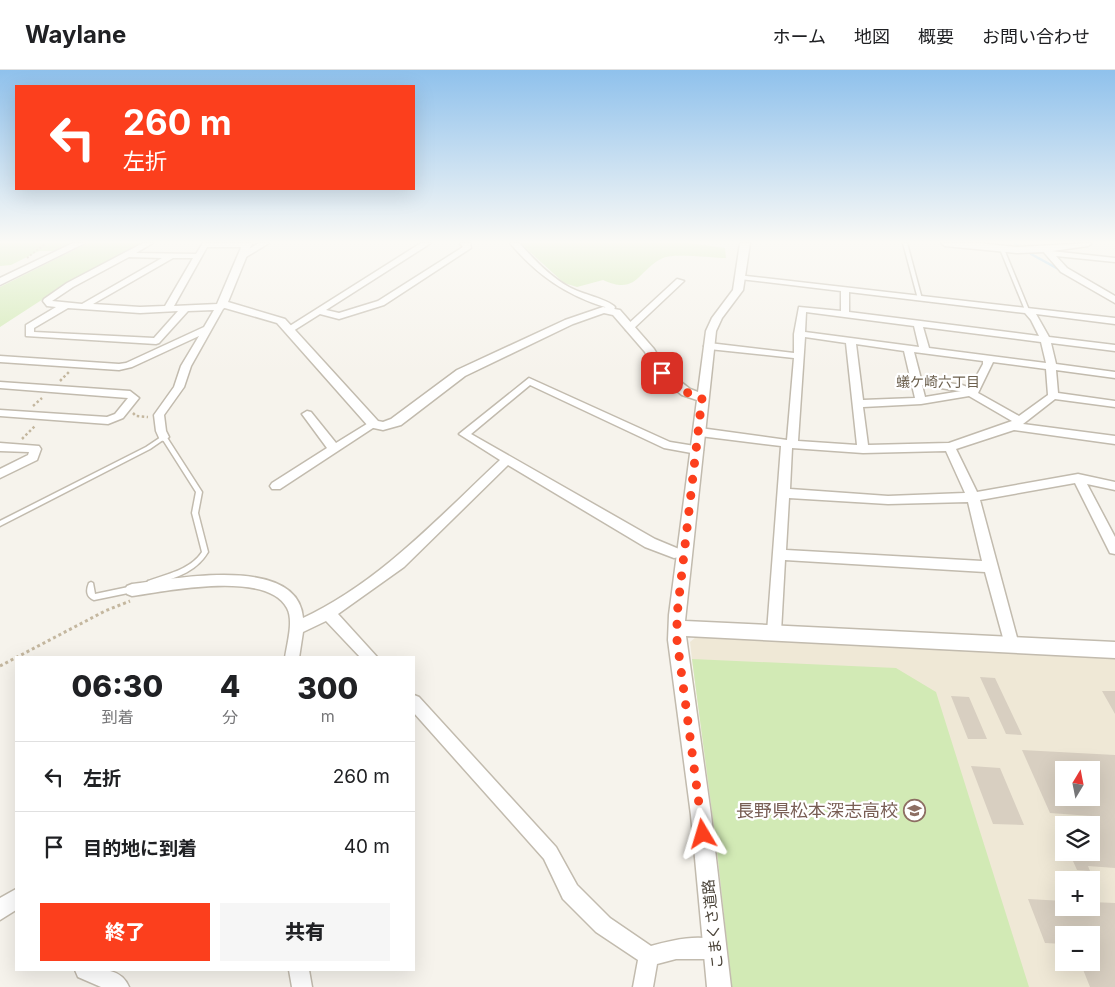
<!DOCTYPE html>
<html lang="ja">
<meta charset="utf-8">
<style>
:root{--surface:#fff;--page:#f6f6f6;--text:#202124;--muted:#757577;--line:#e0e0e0;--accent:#fc3f1d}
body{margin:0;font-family:Inter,"Noto Sans JP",sans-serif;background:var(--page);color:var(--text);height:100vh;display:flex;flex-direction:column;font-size:19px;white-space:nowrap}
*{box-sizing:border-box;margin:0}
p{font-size:16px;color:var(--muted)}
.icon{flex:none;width:28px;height:28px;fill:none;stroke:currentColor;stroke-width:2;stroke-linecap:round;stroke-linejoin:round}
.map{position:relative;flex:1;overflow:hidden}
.drawer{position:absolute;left:15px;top:586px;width:400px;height:315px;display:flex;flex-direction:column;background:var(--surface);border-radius:0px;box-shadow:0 5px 20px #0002}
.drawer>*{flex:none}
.guide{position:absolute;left:15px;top:15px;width:400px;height:105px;border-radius:0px;box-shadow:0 5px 20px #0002;background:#fc3f1d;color:#fff;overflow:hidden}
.needle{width:32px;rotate:10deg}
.controls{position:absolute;left:1055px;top:691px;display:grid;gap:10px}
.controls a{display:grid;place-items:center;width:45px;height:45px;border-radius:0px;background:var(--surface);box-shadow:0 5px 20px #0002;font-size:25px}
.pin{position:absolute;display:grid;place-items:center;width:42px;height:42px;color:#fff;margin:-21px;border-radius:10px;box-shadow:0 2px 8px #0006}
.me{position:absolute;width:55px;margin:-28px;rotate:353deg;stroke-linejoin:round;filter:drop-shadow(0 0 4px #0008)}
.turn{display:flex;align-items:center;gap:18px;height:105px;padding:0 25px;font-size:22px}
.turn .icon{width:65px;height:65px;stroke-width:2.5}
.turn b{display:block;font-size:35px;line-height:42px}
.eta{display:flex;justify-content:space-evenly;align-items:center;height:85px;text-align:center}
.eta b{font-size:30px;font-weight:800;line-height:35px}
.action{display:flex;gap:10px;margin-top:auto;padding:10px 25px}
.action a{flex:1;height:58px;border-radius:0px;background:var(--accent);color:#fff;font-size:20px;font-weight:800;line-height:58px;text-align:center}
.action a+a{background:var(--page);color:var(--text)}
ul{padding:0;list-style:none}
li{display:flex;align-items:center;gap:15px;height:70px;padding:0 25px;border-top:1px solid var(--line)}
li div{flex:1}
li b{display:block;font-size:19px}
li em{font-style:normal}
header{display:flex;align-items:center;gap:30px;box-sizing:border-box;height:70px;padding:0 25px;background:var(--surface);border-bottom:1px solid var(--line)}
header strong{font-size:24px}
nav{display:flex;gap:28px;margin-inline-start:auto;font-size:18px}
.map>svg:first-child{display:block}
</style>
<header>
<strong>Waylane</strong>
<nav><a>ホーム</a><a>地図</a><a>概要</a><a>お問い合わせ</a></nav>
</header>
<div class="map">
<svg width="1115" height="917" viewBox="0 0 1115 917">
<rect width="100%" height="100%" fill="#f6f3ec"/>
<path fill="#efe8d6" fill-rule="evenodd" d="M 696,567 L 1115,588 L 1115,917 L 732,917 L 716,772 L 692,589 L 690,572 ZM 1064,700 L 1091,700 L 1091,728 L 1064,728 ZM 1064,755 L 1091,755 L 1091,782 L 1064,782 ZM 1064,810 L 1091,810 L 1091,838 L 1064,838 ZM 1064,865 L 1091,865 L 1091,892 L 1064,892 Z"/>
<path fill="#d2eab5" d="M 0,173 L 71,173 L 56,181 L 39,181 L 11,195 L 0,196 Z
M 88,173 L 142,173 L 77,207 L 0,257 L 0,217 Z
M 520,173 L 690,173 L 725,178 L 726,188 C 713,188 673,183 663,188 C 637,200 638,226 603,210 L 577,217 L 564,213 Z
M 692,589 L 896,598 L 936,622 L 1029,917 L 732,917 L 716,772 Z"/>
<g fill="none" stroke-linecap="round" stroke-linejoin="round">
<path stroke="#a9d4f2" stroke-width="2.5" d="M 1015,173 L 1018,176
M 1031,184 L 1062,201"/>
</g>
<path fill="#d8cfc1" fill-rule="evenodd" d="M 980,607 L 995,608 L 1022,665 L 1006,664 Z
M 1102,621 L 1115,621 L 1115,644 Z
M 951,626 L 969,627 L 987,669 L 968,669 Z
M 1022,680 L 1115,685 L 1115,798 L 1088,796 L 1090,801 L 1077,800 L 1069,782 L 1091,782 L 1091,746 L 1050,743 ZM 1064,700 L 1091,700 L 1091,728 L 1064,728 Z
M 971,696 L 1000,698 L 1024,755 L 993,754 Z
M 1028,829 L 1064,831 L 1064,838 L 1091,838 L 1091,832 L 1115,833 L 1115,917 L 1090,917 L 1080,892 L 1091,892 L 1091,865 L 1064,865 L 1064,874 L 1045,873 Z"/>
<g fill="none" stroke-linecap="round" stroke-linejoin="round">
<defs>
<path id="service" d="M 903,173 L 907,173 L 922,229 L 922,230 L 918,229 Z
M 1001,178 L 1004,179 L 1029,240 L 1029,241 L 1025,240 L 1000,179 Z
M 164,365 L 166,366 L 202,422 L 198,443 L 208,482 C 195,504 173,508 150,516 L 148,515 L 147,513 L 148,511 C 167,504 190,500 202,482 L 192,443 L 196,422 L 163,370 L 150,379 L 0,456 L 0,451 L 146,377 Z
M 91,512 L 93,513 L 95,524 L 133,516 L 135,517 L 136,519 L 135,521 L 133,522 L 94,530 C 86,527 86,520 89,513 Z"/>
<path id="minor" d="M 143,173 L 153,173 L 136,183 L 196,184 L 203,173 L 250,173 L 252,175 L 248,177 L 207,177 L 174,236 L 218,234 L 224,232 L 228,235 L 223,239 L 191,296 L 184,317 L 164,345 L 166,361 L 169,367 L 164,371 L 160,370 L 156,361 L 154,345 L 174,317 L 181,296 L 199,266 L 132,297 L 119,300 L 0,292 L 0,286 L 119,294 L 126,293 L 204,257 L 214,240 L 188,241 L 159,273 L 156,274 L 26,266 L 26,255 L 56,237 L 47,236 L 43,231 L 44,229 L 67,213 ZM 129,187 L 162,188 L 82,234 L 52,231 L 73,217 ZM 173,188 L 193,188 L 165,236 L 140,237 L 93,234 ZM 68,238 L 140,243 L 178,241 L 154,268 L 34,262 L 34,258 Z
M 259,173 L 269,173 L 246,187 L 239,185 Z
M 421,173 L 431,173 L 326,240 L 339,243 L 378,231 L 463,177 L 460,173 L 470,173 L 471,178 L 384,235 L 339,249 L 320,244 L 293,261 L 290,262 L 285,259 Z
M 510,173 L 519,173 C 534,189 549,206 569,217 C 581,224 608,229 615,237 L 614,240 L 607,242 L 605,237 C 566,225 537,205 510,173 Z
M 1042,177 L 1048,177 L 1051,181 L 1115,188 L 1115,192 L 1056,186 L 1067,198 L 1115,226 L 1115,233 L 1061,202 L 1041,179 Z
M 737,205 L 1115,248 L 1115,254 L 1036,244 L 1049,267 L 1115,275 L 1115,281 L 1051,273 L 1056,294 L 1115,302 L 1115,308 L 1056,300 L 1058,323 L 1115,331 L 1115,337 L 1055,329 L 1023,354 L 1115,366 L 1115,374 L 1014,360 L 956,379 L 977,422 L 1078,404 L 1115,412 L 1115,420 L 1087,414 L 1115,467 L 1115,484 L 1110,483 L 1075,413 L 980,430 L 1019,575 L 1017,580 L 1012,581 L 1007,580 L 1005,575 L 985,502 L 785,490 L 781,562 L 779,566 L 774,568 L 769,566 L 767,562 L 781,376 L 700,366 L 695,362 L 700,358 L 787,370 L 794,288 L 709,279 L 704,276 L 709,273 L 794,283 L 794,264 L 799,237 L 841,241 L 841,221 L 740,209 L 736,207 ZM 849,222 L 1025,243 L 1031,250 L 1039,266 L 849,242 ZM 806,242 L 914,256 L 919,277 L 805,262 ZM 923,257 L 1041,272 L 1046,293 L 929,278 ZM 805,267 L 846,273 L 857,375 L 798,371 ZM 856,274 L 904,281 L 915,328 L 863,330 ZM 914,282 L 983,291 L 983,294 L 970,318 L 962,315 L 921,309 ZM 993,292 L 1046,299 L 1048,325 L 1019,346 L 978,323 ZM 922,315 L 959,321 L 961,321 L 925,327 ZM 969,326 L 1012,351 L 949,373 L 868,375 L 863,337 L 921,334 ZM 792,378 L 863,383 L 946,381 L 965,423 L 888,426 L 790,419 ZM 789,428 L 888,434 L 968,432 L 982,491 L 786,480 Z
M 677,209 L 684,211 L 632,260 L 626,260 L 626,256 Z
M 529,308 L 670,372 L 701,377 L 703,380 L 697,384 L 664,378 L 530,315 L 471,364 L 655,469 L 679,479 L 680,483 L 679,487 L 674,488 L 645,477 L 508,395 L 404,497 L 338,544 L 378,588 L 361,588 L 326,551 L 303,562 L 299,588 L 285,588 C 287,573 294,551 287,538 C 267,500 167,521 132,526 L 127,524 L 125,520 L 127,516 L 132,514 C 174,509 298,484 303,548 C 380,512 439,447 500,390 L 459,364 Z
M 0,312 L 130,321 L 139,328 L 123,348 L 108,354 L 0,346 L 0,340 L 107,347 L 115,344 L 128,328 L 0,318 Z
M 307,341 L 311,342 L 336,373 L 370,352 L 374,350 L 379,354 L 280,419 L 272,419 L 270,416 L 272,413 L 327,378 L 302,344 Z
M 0,373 L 39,376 L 41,379 L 37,390 L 0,408 L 0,399 L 28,385 L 29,382 L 0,381 Z
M 414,625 L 419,627 L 556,777 L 577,815 L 610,848 L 651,876 C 672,870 701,863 722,872 L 725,879 L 722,886 L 715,889 L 676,889 L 657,894 L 653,917 L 633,917 L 638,890 L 596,862 L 563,829 L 544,789 L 414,643 Z
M 16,819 L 16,840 L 0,850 L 0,828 Z
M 75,900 C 95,900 120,895 129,917 L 101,917 L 78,907 Z
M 289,900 L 309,900 L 312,917 L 292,917 Z"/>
<path id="tertiary" d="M 73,173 L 85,173 L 0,215 L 0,208 Z
M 243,173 L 252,173 L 228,232 L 285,249 L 378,351 L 383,352 L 391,349 L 457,300 L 565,250 L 603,237 L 620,240 L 654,279 L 667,301 L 690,319 L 698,322 L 706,261 L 712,248 L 733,220 L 740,173 L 750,173 L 743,220 L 722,248 L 716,261 L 685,551 L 1115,572 L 1115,588 L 686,566 L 711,745 L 731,917 L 707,917 L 691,745 L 668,570 L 669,545 L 697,330 L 682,325 L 658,306 L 645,282 L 613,245 L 604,243 L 573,254 L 465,306 L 401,355 L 383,360 L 369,357 L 277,253 L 218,236 L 217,234 Z
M 941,173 L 977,173 L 1017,177 L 1092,173 L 1088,176 L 1045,182 L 1017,183 L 945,176 Z"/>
</defs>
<use href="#service" stroke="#c2bbae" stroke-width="3"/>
<use href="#minor" stroke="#c2bbae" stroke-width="3"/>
<use href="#tertiary" stroke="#c2bbae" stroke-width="3"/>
<path stroke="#c4b79f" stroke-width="2" stroke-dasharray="2 2" stroke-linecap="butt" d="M 27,188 L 46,173"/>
<path stroke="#c4b79f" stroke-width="2.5" stroke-dasharray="2.5 2.5" stroke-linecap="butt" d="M 60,311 L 69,302
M 33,336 L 42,328
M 133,343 L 136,346 L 148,347
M 22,369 L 36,355"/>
<path stroke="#c4b79f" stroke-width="3" stroke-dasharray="3 3" stroke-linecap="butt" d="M 0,596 L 105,541 L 130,531"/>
<use href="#service" fill="#fff" fill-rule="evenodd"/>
<use href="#minor" fill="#fff" fill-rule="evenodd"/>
<use href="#tertiary" fill="#fff" fill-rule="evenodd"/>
</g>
<linearGradient id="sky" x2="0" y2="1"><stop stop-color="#8fc1ec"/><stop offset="0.57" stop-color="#fbfaf6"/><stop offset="1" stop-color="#fbfaf6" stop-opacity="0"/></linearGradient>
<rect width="1115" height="302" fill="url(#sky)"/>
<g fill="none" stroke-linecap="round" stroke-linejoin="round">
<path stroke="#fc3f1d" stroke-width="9" stroke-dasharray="0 16.2" d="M 662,303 L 686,322 L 702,328 L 677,545 L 677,570 L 703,764"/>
</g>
<defs>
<symbol id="school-ring" viewBox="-11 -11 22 22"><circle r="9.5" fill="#fff" stroke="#8d6e63" stroke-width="1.5"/><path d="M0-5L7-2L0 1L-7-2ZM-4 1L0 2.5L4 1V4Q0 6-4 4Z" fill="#8d6e63"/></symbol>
</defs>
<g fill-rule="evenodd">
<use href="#school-ring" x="902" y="728" width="25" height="25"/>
</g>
<g text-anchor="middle" stroke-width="4.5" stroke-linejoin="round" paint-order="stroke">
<g font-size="14" fill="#6e6250" stroke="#fff">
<text x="938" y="317">蟻ケ崎六丁目</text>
</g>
<g font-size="15" fill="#4b4439" stroke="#fff">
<text transform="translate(713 854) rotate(-96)" y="5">こまくさ道路</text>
</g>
<g font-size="18" fill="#785e54" stroke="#fff" text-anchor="end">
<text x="898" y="747">長野県松本深志高校</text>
</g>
</g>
</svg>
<div class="controls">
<a><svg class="needle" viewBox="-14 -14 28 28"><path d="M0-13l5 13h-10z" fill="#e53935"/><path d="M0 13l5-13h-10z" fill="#757577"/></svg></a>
<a><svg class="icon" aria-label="layers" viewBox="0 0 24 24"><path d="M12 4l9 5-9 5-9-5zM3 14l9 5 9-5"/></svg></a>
<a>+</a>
<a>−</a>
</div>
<div class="pin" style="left:662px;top:303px;background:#d93025"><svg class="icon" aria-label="arrive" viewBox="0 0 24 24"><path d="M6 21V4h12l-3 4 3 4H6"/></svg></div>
<svg class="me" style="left:703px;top:764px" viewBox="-20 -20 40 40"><path d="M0-17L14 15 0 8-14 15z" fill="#fc3f1d" stroke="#fff" stroke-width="4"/></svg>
<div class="guide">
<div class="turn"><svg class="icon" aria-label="left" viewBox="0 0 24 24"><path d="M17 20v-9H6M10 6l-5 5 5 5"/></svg><div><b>260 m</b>左折</div></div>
</div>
<section class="drawer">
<div class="eta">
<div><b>06:30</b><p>到着</p></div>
<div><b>4</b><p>分</p></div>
<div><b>300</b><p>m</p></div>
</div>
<ul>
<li><svg class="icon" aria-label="left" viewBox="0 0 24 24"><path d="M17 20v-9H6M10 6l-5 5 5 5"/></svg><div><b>左折</b></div><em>260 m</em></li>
<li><svg class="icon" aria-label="arrive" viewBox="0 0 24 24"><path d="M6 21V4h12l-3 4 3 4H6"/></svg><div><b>目的地に到着</b></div><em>40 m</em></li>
</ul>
<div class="action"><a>終了</a><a>共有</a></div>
</section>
</div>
